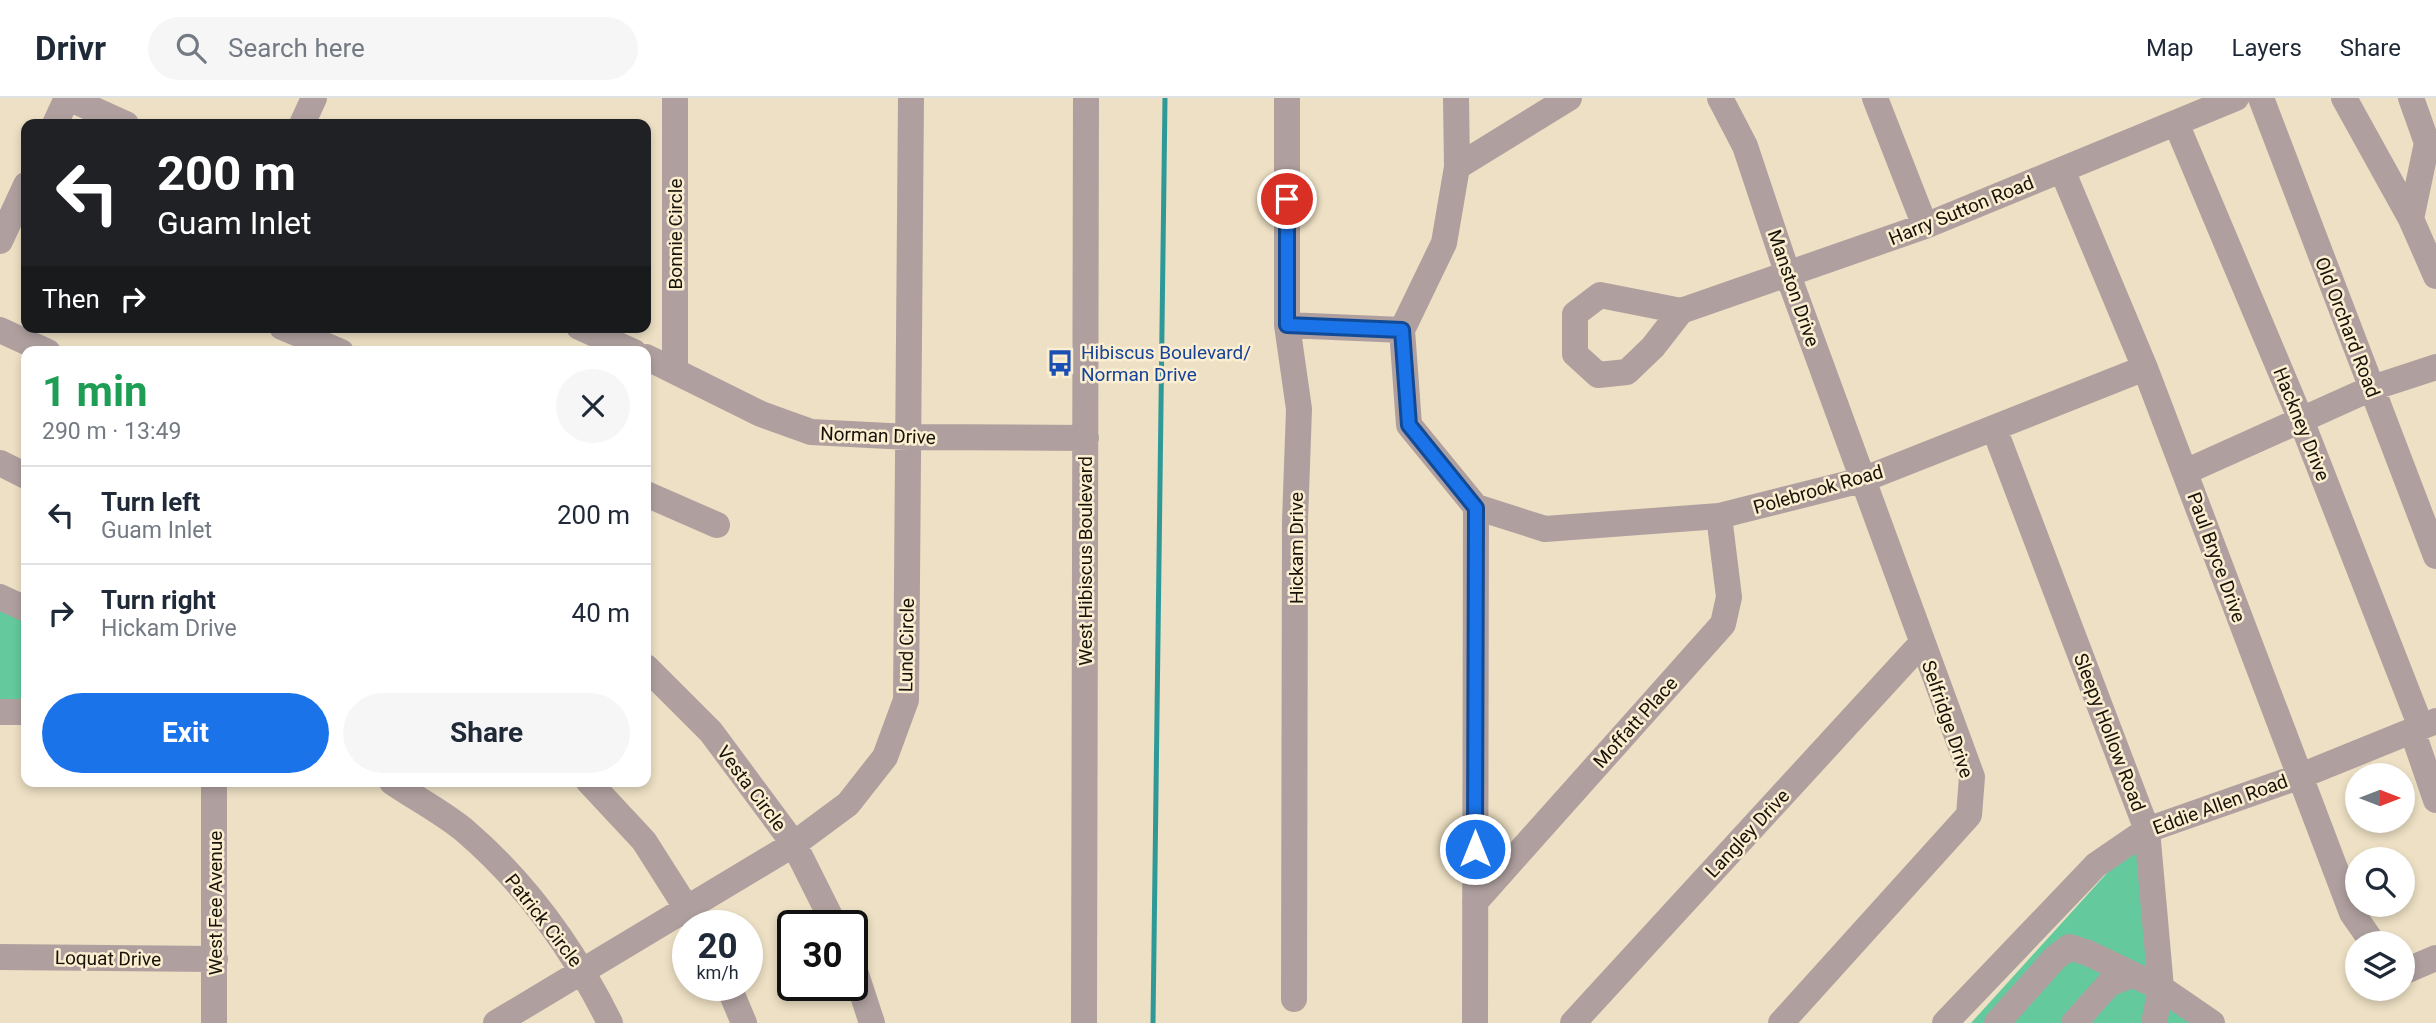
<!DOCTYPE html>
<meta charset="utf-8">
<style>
:root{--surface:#fff;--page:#f6f6f7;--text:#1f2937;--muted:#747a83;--line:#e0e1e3;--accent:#1a73e8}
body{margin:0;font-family:Roboto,sans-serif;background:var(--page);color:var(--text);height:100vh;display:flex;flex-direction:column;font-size:26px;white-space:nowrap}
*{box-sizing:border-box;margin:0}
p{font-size:23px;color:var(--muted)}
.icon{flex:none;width:38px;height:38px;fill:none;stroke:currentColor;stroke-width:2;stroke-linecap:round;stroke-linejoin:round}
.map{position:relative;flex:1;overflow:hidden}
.drawer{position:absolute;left:21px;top:248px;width:630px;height:441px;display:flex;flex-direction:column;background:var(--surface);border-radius:14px;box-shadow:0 4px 10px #0003}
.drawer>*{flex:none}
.banner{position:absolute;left:21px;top:21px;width:630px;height:214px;border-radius:14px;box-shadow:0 4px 10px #0003;background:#202124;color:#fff;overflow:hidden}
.needle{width:46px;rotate:90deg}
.tools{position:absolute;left:2345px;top:665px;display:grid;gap:14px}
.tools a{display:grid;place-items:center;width:70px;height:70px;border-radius:50%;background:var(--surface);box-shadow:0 4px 10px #0003;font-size:35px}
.speed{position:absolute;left:672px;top:812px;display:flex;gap:14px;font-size:35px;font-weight:700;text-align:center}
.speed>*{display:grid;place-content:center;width:91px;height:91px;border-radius:50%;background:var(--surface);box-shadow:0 4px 10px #0003;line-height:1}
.speed small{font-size:18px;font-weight:400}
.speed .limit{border:4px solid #111;border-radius:10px;background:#fff;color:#111}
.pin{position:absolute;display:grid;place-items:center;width:60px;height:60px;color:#fff;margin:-30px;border:4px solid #fff;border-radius:50%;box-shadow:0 2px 7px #0007}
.me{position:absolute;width:77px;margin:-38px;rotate:0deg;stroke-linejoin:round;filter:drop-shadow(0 0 5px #0008)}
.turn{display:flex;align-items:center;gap:24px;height:147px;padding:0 21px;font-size:32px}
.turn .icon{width:91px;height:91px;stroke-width:2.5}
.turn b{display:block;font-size:49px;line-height:60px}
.then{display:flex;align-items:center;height:66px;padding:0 21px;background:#0003;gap:14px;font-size:26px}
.round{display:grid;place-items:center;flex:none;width:74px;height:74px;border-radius:37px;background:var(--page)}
.headline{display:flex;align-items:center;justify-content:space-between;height:119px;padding:0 21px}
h1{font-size:42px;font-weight:700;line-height:52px;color:#1e9e55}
.button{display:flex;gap:14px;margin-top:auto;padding:14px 21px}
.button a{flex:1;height:80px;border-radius:42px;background:var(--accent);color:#fff;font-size:28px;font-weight:700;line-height:80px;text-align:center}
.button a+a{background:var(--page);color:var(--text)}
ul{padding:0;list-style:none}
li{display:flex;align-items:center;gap:21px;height:98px;padding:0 21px;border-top:2px solid var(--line)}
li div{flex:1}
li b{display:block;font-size:26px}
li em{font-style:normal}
header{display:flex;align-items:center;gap:42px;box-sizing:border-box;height:98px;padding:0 35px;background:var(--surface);border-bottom:2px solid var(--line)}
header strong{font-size:33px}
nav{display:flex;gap:38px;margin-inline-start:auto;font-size:24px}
.search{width:490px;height:63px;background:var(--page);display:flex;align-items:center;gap:18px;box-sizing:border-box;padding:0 24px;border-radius:38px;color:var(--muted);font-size:26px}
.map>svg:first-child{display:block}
</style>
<header>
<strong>Drivr</strong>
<div class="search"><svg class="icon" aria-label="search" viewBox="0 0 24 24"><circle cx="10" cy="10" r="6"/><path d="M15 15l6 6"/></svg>Search here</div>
<nav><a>Map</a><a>Layers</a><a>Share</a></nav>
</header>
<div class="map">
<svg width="2436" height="925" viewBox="0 0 2436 925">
<rect width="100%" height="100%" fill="#ede0c4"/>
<path fill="#64ca9d" d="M 0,511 L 26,523 L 26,604 L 0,603 Z
M 2138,749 L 2151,891 L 2195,925 L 1971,925 L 2117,764 Z"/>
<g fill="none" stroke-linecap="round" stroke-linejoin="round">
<path stroke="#2f9998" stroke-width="5" d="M 1153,925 L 1165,0"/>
<path stroke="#afa09f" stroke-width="26" d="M 68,0 L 126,26
M 675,0 L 675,272
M 1287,0 L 1287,227 L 1299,311 L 1295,423 L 1294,901
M 1456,0 L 1457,69 L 1444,145 L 1402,232 L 1409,327 L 1476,409 L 1475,925
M 1720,0 L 1745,48 L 1788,177 L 1972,679 L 1969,717 L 1781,925
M 1875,0 L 1925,128
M 2261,0 L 2436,458
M 2344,0 L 2411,121 L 2436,178
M 2176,25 L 2301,322 L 2421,629
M 55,26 L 67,0
M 302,26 L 314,0
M 1457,69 L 1569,0
M 2062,72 L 2145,270 L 2352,815 L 2373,845
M 2411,121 L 2427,45 L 2411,0
M 0,143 L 26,87
M 1681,213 L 1653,249 L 1627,274 L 1598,277 L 1575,256 L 1575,216 L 1600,197 L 1681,213 L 1925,128 L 2236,0
M 1287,227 L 1402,232
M 282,229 L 341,254
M 579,229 L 634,254
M 0,232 L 48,254
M 646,259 L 761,316 L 811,334 L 908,339 L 1086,340
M 1994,330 L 2147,732 L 2161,890 L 2212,925
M 0,365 L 26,378
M 2185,374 L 2372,290 L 2436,269
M 646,396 L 717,427
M 1476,409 L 1545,431 L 1719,418 L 1862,382 L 2145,270
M 0,499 L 26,511
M 646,569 L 711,634 L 794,746 L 835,828
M 0,614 L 26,614
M 2412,632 L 2436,702
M 392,684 C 415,700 442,714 464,732 C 526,785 574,852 610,925
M 589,684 L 644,743 L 698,828
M 1475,804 L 1723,526 L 1729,499 L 1719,418
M 0,859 L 215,861
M 852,864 L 872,925
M 2403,874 L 2436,860
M 728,887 L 744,925
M 214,925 L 214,684
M 496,925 L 794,746 L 848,706 L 885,659 L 906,602 L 911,0
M 1084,925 L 1086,0
M 1573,925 L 1921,546
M 1945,925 L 2096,767 L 2147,732 L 2298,679 L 2436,623
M 1997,925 L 2055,860 L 2069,849 L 2088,855 L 2161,890 L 2154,925
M 2074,925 L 2109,886 L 2131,877"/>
</g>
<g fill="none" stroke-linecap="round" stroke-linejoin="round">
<defs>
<path id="route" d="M 1287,101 L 1287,227 L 1402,232 L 1409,327 L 1476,410 L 1475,751"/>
</defs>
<use href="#route" stroke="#114b97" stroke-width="18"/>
<use href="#route" stroke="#1a73e8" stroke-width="12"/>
</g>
<defs>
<symbol id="bus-bare" viewBox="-9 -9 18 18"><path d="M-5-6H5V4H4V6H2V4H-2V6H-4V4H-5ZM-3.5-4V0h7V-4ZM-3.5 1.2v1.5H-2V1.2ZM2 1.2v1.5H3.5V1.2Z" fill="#1a4fb4" stroke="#fbeed1" stroke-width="2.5" paint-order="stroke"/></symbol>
</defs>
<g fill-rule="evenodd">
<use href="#bus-bare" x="1041" y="246" width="38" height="38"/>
</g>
<g text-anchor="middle" stroke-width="5" stroke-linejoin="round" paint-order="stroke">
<g font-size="19" fill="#181309" stroke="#fbeed1">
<text transform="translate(1961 112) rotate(-22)" y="7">Harry Sutton Road</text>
<text transform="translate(675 136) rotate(-90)" y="7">Bonnie Circle</text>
<text transform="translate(1794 190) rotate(71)" y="7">Manston Drive</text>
<text transform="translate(2348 229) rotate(69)" y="7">Old Orchard Road</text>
<text transform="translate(2302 326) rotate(68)" y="7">Hackney Drive</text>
<text transform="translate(878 337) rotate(2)" y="7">Norman Drive</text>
<text transform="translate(1818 391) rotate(-16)" y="7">Polebrook Road</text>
<text transform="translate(1296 450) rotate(-90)" y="7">Hickam Drive</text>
<text transform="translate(2217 459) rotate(70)" y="7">Paul Bryce Drive</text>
<text transform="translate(1085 463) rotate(-90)" y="7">West Hibiscus Boulevard</text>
<text transform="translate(906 547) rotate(-89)" y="7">Lund Circle</text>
<text transform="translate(1948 621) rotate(71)" y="7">Selfridge Drive</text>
<text transform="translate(1635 624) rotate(-48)" y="7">Moffatt Place</text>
<text transform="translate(2110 634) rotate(69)" y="7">Sleepy Hollow Road</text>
<text transform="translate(752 690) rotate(53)" y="7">Vesta Circle</text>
<text transform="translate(2220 706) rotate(-20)" y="7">Eddie Allen Road</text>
<text transform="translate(1747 735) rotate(-47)" y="7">Langley Drive</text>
<text transform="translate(215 805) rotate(-90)" y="7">West Fee Avenue</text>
<text transform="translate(544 822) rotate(52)" y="7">Patrick Circle</text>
<text transform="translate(108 860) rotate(1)" y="7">Loquat Drive</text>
</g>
<g font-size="19" fill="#164399" stroke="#fbeed1" text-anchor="start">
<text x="1081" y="261">Hibiscus Boulevard/<tspan x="1081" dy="22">Norman Drive</tspan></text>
</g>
</g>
</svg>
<div class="tools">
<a><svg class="needle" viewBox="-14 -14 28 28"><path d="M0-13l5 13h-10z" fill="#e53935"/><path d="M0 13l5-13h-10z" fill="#747a83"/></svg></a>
<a><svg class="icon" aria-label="search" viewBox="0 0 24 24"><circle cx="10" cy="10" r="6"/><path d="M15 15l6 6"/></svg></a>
<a><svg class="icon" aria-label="layers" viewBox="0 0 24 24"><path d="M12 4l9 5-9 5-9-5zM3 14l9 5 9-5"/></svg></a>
</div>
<div class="speed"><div>20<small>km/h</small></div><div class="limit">30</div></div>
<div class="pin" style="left:1287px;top:101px;background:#d93025"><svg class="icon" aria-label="arrive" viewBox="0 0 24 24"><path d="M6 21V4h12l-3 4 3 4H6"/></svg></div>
<svg class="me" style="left:1475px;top:751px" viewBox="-20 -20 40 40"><circle r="17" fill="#1a73e8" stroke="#fff" stroke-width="3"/><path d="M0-11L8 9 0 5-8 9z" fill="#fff"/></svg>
<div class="banner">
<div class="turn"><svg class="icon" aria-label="left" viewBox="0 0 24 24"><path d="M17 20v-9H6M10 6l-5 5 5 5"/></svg><div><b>200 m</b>Guam Inlet</div></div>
<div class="then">Then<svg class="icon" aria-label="right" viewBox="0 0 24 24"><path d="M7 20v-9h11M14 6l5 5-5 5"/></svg></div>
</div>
<section class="drawer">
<div class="headline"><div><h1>1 min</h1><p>290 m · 13:49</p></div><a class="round"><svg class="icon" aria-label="close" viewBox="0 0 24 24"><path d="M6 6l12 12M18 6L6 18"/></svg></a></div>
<ul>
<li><svg class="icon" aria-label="left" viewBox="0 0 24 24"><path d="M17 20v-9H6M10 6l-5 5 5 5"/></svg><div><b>Turn left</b><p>Guam Inlet</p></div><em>200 m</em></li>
<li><svg class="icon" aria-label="right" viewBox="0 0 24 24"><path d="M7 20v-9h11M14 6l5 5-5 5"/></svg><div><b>Turn right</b><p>Hickam Drive</p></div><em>40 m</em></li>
</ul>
<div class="button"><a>Exit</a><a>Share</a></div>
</section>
</div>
